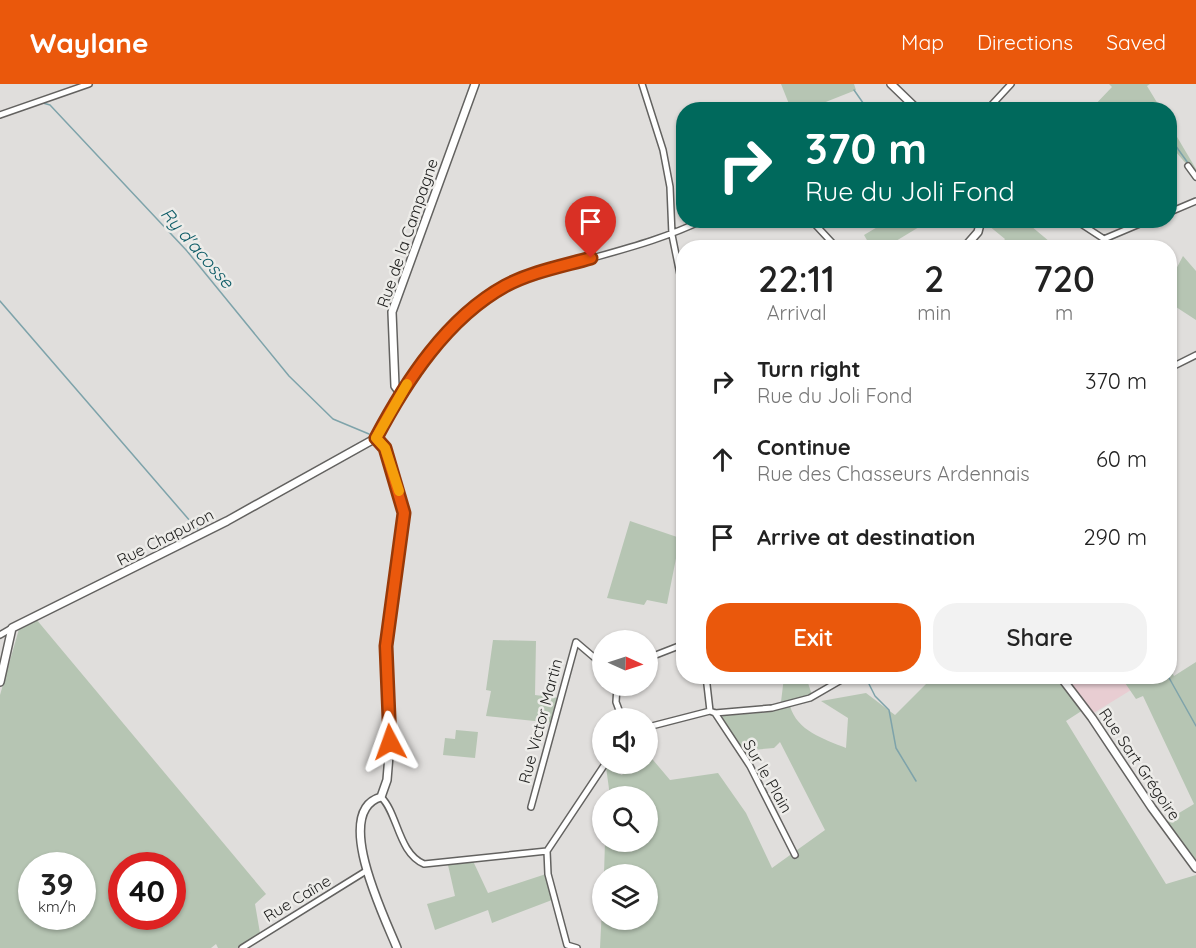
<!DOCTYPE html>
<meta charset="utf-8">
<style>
:root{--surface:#fff;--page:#f2f2f2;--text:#222;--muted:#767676;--accent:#ea580c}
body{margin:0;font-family:Quicksand,sans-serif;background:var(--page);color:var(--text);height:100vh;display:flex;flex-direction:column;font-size:22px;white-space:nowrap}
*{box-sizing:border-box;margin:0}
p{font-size:20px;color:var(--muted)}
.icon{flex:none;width:33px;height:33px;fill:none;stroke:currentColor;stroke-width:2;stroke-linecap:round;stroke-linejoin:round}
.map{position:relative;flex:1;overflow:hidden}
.panel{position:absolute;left:676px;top:156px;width:501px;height:444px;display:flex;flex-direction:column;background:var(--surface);border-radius:24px;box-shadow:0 2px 4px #0004}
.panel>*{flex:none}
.top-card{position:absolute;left:676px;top:18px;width:501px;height:126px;border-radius:24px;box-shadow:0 2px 4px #0004;background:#00695c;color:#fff;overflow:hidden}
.needle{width:39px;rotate:93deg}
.buttons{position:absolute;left:592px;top:546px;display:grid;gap:12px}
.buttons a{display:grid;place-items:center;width:66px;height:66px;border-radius:50%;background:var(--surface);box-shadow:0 2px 4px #0004;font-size:30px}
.speed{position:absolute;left:18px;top:768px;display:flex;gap:12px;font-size:30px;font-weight:700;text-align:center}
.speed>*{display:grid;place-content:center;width:78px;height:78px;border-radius:50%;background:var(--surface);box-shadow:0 2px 4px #0004;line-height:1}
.speed small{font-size:15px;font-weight:400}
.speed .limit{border:9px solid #d22;background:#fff;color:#111}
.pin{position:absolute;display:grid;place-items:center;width:51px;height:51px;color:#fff;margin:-62px -26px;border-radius:50% 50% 50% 0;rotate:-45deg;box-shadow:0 0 6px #0007}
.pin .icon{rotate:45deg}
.me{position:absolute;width:66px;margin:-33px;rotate:356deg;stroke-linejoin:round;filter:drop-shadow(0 0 4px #0008)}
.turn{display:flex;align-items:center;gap:21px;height:126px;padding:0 30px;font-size:27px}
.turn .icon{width:78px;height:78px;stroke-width:2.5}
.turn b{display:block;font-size:42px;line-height:51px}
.eta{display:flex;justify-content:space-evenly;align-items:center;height:102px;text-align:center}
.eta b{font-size:36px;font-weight:600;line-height:42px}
.primary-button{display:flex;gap:12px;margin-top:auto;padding:12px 30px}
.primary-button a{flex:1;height:69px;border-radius:24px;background:var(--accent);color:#fff;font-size:24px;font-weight:600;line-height:69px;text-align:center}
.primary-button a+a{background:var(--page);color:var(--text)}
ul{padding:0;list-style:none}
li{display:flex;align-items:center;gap:18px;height:78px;padding:0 30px}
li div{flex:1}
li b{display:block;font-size:22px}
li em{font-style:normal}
header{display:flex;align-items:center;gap:36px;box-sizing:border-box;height:84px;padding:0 30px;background:var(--accent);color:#fff}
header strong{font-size:28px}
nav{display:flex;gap:33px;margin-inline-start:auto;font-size:21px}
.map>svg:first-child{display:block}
</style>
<header>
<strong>Waylane</strong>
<nav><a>Map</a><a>Directions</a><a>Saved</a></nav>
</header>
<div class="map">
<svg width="1196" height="864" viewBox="0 0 1196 864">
<rect width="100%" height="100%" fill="#e0dedc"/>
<path fill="#e8cdd2" d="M 1063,593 L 1121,593 L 1131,606 L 1092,630 Z"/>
<path fill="#b6c5b3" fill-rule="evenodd" d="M 781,0 L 854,0 L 856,6 L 808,25 L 791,25 Z
M 1109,0 L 1150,0 L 1147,2 L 1161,25 L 1091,25 L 1112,3 Z
M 1170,41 L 1196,85 L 1196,87 L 1188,82 L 1170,61 Z
M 1014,136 L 1025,137 L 1056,163 L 999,163 L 1005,155 L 983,137 Z
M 876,137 L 929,137 L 886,163 L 871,163 L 864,151 L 879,142 Z
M 1183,172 L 1196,187 L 1196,236 L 1176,223 L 1170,232 L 1170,190 L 1173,191 Z
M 630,437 L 680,454 L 667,520 L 647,516 L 644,521 L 607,514 Z
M 36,535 L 266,810 L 255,820 L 260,849 L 237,864 L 218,864 L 216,860 L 211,864 L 0,864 L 0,611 L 19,545 ZM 32,782 L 82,782 L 82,832 L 32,832 ZM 122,782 L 172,782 L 172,832 L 122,832 Z
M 493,556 L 536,557 L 535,611 L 559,614 L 554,639 L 486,632 L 491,607 L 486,606 Z
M 1196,578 L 1196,787 L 1164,738 L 1194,720 L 1143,612 L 1136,615 L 1121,593 L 1170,592 L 1170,585 L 1174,592 Z
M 784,593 L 806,593 L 812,611 L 781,618 Z
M 926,593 L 1054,593 L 1083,626 L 1066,637 L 1166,800 L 1196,791 L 1196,864 L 600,864 L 603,803 L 603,836 L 648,836 L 648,790 L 604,790 L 605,758 L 648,758 L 648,712 L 610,712 L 606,683 L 622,691 L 630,680 L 648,680 L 648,670 L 670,696 L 718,689 L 746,729 L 772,784 L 825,746 L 780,658 L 774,664 L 741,667 L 721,637 L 723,632 L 770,628 L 790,622 C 797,647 824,655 846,664 L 848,634 L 821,617 L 866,609 L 895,631 L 929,597 Z
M 456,646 L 478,648 L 475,674 L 443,671 L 445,654 L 455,655 Z
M 473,777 L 488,809 L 546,790 L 552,816 L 492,839 L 488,826 L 435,846 L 427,820 L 455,812 L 448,781 Z"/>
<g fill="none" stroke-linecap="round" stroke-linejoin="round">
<path stroke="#7ea3aa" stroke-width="1.5" d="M 854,6 L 868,26
M 43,19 L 50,21 L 187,167 L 289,292 L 333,335 L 369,350
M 1170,54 L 1188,79
M 0,217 L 197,445
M 865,592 L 875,612 L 889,626 L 896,664 L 916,697
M 1168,592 L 1196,642"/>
<defs>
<path id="minor" d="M 642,0 L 663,66 L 670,103 L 672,151 L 684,210
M 987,26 L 1011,0
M 0,31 L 89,0
M 1188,82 L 1196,93
M 1170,128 L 1196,117
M 811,136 L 837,164
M 1075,136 L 1104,155 L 1149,136
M 1170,284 L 1196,271
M 376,354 C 406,297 447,234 505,203 C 528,190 557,184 582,177 C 624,165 664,155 703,136
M 0,551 L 12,544
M 648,574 L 684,560
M 706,592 L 710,627
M 617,602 L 616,618 L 622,634
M 715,629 L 750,682 L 795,771
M 648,643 L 710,627 L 715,629 L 772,624 L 810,614 L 848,592
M 381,713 C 398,729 398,769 424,780 L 547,767 L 605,680
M 531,723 L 576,558 L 603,581
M 547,767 L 548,790 L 567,861 L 577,864
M 242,864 L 366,787"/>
<path id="tertiary" d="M 891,0 L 918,26
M 964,164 L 978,148 L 981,136
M 400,309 L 395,302 L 392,228 L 475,0
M 1060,592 L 1092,634 L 1152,724 L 1196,784
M 0,598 L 12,544 L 227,437 L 376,354 L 385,364 L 404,428 L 386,562 L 390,659 L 387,696 L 381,713 C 331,727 386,836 397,864"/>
</defs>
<use href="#minor" stroke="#636260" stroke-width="8"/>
<use href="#tertiary" stroke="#636260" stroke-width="10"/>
<use href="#minor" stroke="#fff" stroke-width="5"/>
<use href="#tertiary" stroke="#fff" stroke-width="7"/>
</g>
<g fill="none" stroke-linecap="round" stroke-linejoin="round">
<defs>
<path id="route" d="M 390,658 L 386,562 L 404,429 L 385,364 L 376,354 C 406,297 447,234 505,202 C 531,188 563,182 591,174"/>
</defs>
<use href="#route" stroke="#983908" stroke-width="15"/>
<use href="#route" stroke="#ea580c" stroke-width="10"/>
<path stroke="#f59e0b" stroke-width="10" d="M 399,407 L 385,364 L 376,354 L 407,300"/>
</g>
<g text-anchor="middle" stroke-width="5" stroke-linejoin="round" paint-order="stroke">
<g font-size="16" fill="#1b1b1a" stroke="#edece9">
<text transform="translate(407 149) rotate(-71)" y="6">Rue de la Campagne</text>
<text transform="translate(165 453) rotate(-27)" y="6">Rue Chapuron</text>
<text transform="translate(540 637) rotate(-75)" y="6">Rue Victor Martin</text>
<text transform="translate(1140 680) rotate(56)" y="6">Rue Sart Grégoire</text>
<text transform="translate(768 692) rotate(60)" y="6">Sur le Plain</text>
<text transform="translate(297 814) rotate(-31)" y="6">Rue Caîne</text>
</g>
<g font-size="18" font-style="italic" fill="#0d5c67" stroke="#edece9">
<text transform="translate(197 164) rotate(49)" y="6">Ry d'acosse</text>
</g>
</g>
</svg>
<div class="buttons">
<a><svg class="needle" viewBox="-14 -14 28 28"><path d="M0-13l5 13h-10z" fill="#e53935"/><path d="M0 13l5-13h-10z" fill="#767676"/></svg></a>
<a><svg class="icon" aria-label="sound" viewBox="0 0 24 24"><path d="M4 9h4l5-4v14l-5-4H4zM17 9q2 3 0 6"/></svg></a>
<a><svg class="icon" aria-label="search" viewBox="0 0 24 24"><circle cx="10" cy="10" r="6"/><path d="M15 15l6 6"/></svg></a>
<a><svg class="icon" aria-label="layers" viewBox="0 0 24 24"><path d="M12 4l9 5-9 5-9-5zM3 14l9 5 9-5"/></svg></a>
</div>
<div class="speed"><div>39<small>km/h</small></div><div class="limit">40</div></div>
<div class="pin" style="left:591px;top:174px;background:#d93025"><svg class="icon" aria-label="arrive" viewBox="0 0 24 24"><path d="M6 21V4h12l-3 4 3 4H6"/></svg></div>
<svg class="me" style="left:390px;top:658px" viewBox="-20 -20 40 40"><path d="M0-17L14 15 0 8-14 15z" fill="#ea580c" stroke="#fff" stroke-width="4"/></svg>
<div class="top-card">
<div class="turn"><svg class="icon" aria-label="right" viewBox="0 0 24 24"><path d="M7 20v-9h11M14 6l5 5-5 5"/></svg><div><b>370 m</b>Rue du Joli Fond</div></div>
</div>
<section class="panel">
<div class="eta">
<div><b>22:11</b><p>Arrival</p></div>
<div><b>2</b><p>min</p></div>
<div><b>720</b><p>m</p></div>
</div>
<ul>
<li><svg class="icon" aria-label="right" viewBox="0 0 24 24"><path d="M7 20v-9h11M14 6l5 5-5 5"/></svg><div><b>Turn right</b><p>Rue du Joli Fond</p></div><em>370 m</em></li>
<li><svg class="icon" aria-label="ahead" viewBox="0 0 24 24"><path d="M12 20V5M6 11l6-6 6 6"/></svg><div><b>Continue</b><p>Rue des Chasseurs Ardennais</p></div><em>60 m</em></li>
<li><svg class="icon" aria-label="arrive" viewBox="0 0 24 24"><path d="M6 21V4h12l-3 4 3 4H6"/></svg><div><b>Arrive at destination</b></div><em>290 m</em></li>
</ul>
<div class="primary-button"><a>Exit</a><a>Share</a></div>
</section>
</div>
